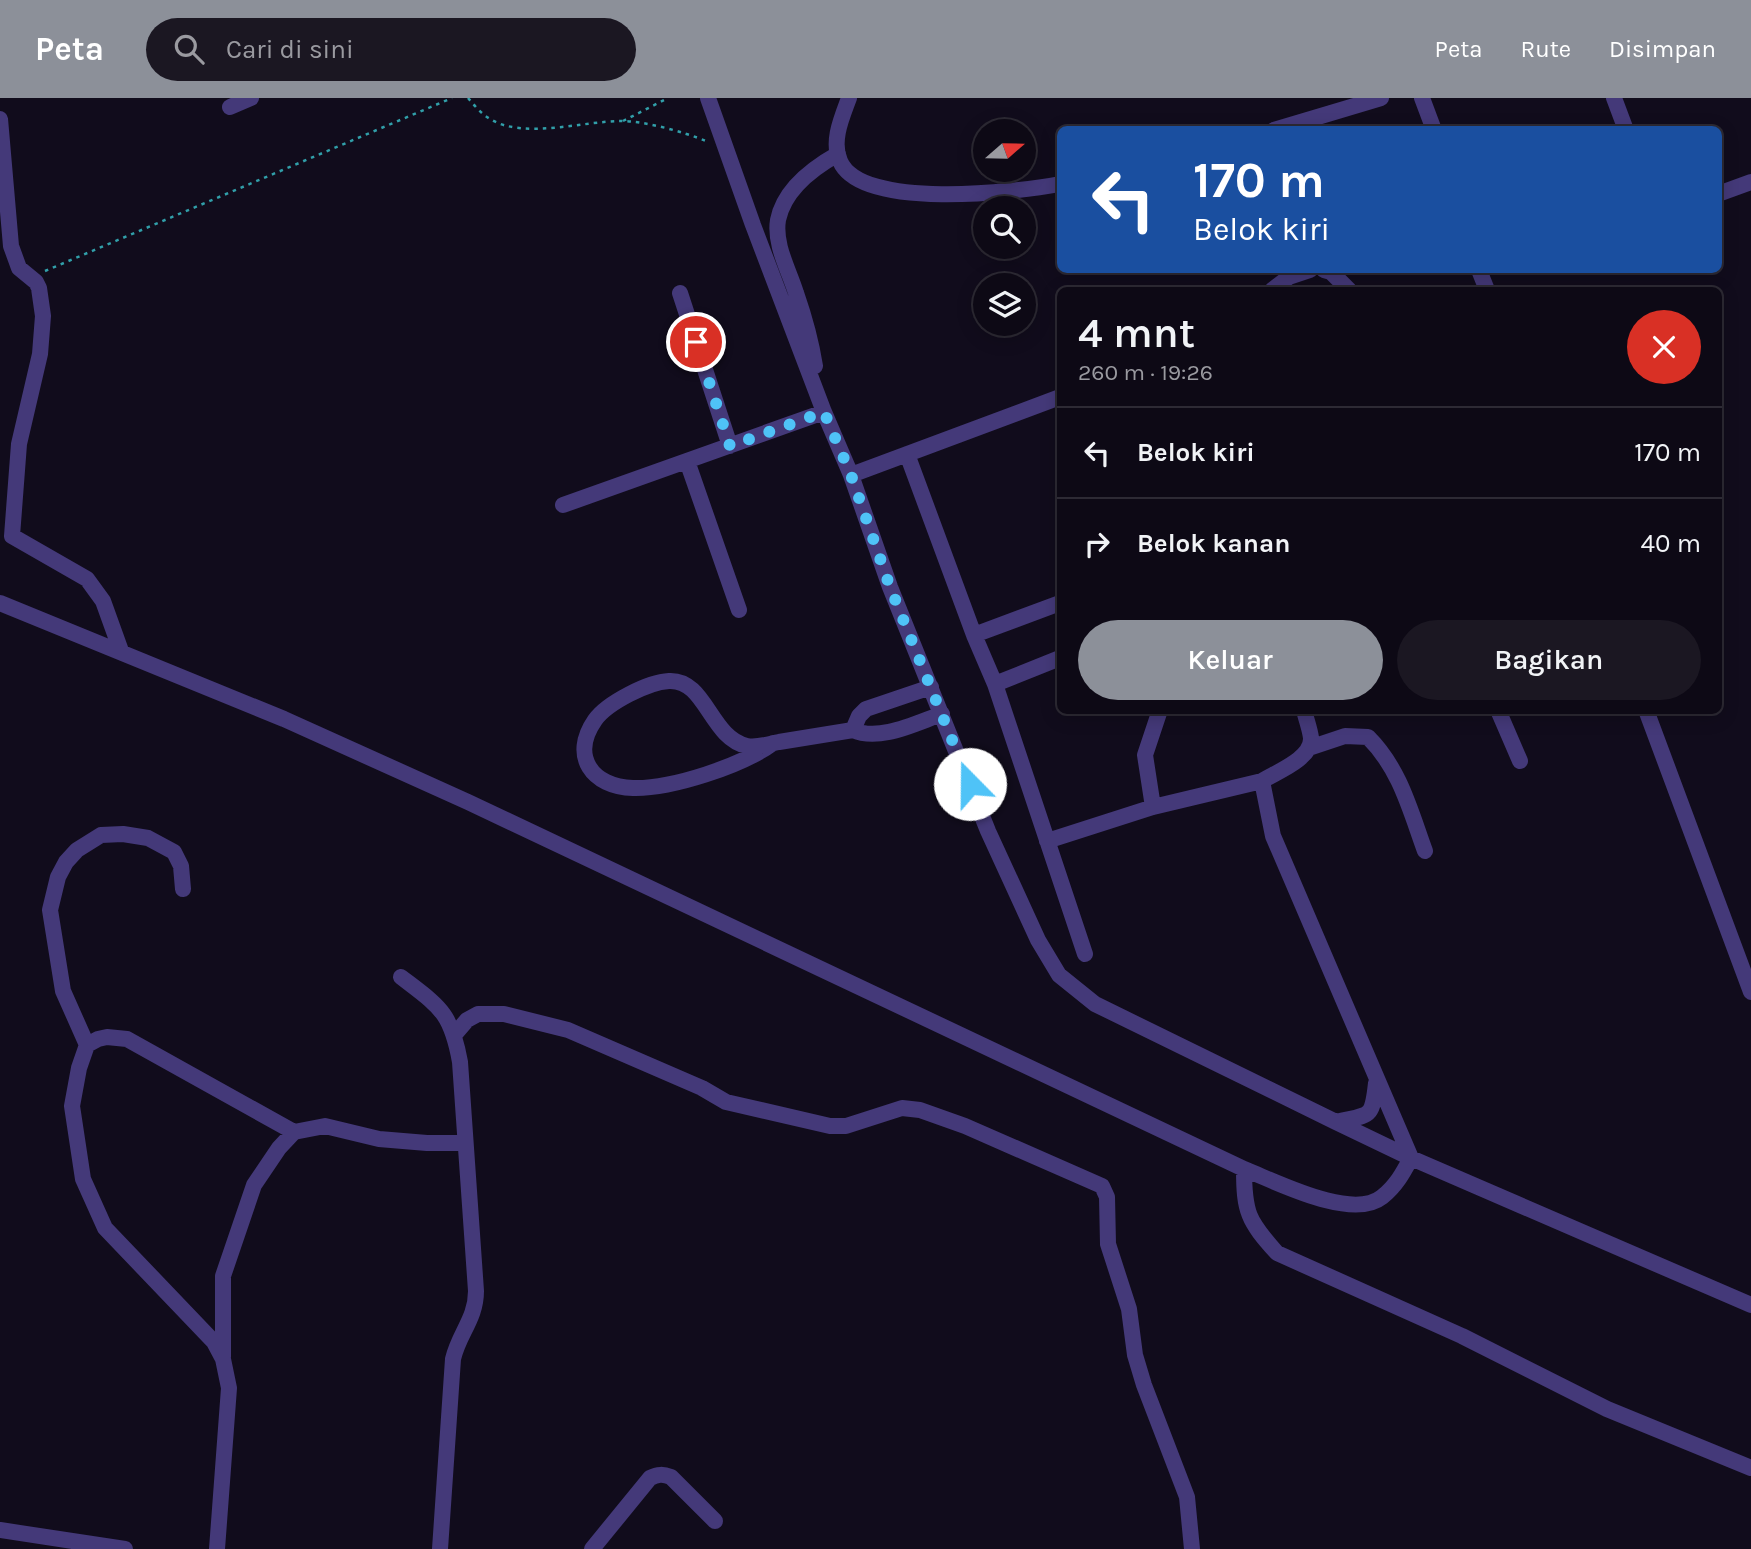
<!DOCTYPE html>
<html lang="id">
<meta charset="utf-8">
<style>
:root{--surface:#0d0915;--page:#1b1722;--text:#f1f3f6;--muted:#9a9aa0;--line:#2d2a34;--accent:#8c9099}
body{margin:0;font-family:Karla,sans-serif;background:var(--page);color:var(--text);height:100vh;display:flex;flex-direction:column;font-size:26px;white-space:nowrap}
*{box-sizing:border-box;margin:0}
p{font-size:23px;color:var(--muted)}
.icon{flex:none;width:38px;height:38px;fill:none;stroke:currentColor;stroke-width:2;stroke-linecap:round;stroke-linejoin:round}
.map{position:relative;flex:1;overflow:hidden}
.panel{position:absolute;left:1057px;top:189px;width:665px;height:427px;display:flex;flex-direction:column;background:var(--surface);border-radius:10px;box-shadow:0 4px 18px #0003,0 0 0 2px var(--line)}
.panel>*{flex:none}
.hud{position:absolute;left:1057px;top:28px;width:665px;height:147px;border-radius:10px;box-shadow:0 4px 18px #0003,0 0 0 2px var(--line);background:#1a4fa0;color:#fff;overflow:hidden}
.needle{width:46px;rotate:70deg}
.buttons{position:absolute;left:973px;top:21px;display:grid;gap:14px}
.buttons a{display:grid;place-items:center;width:63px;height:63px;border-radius:50%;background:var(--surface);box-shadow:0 4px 18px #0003,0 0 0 2px var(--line);font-size:35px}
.pin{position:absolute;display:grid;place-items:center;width:60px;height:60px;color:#fff;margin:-30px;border:4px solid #fff;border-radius:50%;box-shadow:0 2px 7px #0007}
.me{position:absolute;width:77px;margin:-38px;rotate:338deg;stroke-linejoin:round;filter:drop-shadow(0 0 5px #0008)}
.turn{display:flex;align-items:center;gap:24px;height:147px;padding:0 21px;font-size:32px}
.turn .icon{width:91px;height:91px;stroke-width:2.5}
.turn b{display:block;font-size:49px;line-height:60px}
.round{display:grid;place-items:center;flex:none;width:74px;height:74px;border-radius:37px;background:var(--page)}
.overview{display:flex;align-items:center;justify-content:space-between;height:119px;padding:0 21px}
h1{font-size:42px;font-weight:600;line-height:52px}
.cta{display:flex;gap:14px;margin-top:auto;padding:14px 21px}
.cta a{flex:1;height:80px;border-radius:42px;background:var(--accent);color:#fff;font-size:28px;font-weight:600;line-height:80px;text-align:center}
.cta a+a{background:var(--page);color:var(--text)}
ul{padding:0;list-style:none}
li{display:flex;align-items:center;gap:21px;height:91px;padding:0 21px;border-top:2px solid var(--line)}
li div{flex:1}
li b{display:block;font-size:26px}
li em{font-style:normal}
header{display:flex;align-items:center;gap:42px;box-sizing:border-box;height:98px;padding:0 35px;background:var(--accent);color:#fff}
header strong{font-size:33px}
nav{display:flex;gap:38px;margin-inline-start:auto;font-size:24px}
.search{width:490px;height:63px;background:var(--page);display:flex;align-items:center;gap:18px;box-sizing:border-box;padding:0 24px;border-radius:38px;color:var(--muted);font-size:26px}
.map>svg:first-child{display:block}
</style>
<header>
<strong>Peta</strong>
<div class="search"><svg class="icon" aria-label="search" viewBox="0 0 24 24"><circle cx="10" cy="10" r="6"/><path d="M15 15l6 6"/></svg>Cari di sini</div>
<nav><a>Peta</a><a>Rute</a><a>Disimpan</a></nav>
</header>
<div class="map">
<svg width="1751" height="1451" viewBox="0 0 1751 1451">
<rect width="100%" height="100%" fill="#110c1c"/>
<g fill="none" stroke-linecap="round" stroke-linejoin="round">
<path stroke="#319fa9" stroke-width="2.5" stroke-dasharray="3.5 5" stroke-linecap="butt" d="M 468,0 C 475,8 482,17 492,22 C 524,41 585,23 621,23 C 645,23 684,34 706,43
M 623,23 L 668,0
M 45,173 L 452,0"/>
<path stroke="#443979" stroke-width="16" d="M 708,0 L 753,127 L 824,314 L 851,377 L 890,489 L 988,733 L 1038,842 L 1059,877 L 1095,906 L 1336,1024 L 1411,1060 L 1751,1207
M 849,0 C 842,19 831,43 840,63 C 861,113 1017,94 1060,86
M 1422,0 L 1434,32
M 1614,0 L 1626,32
M 230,9 L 251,0
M 0,21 L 11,148 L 19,170 L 36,184 L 39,190 L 43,218 L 40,256 L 19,346 L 12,438 L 87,481 L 103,503 L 121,553
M 1274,32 L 1381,0
M 1718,96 L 1751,84
M 1324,172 L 1331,174 L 1349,192
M 1479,172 L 1487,192
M 1272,192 L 1289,179 L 1310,172
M 680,195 L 730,348
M 815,268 C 811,243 804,218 796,195 C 789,172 774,147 778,122 C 784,92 813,70 838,56
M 907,356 L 974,537 L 1060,505
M 687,363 L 739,512
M 851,377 L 1060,299
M 563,407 L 824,314
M 0,505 L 284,621 L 468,704 L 1244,1071 C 1277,1084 1352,1123 1382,1099 C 1396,1088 1403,1075 1411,1060 L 1273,738 L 1262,683 C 1276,674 1312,661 1311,640 C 1310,631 1306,621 1304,612
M 974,537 L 995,586 L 1085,856
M 995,586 L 1060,560
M 1498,612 L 1520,663
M 1646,612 L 1751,894
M 853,632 L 859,618 L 866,611 L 931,589
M 773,645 C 742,668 671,691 633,690 C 592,689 570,658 595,622 C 607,605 648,584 669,583 C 706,581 710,640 747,648 C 757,650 769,646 779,644 C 803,640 828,636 853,632 C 879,644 916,625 942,616
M 1309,650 L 1345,638 L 1368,639 C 1400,671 1410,712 1425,753
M 1153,709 L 1145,657 L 1160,612
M 1047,743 L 1153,709 L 1262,683
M 401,879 C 440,909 451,914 460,964 L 476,1193 C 476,1221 459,1235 453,1261 L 440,1451
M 455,936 L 467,922 L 478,916 L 504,916 L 568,932 L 702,990 L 726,1004 L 830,1028 L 846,1028 L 902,1010 L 920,1012 L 965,1028 L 1102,1088 L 1107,1099 L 1108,1146 L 1129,1211 L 1135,1257 L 1144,1287 L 1187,1399 L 1192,1451
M 87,947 L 63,893 L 50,812 L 58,779 L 66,764 L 77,752 L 101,737 L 123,736 L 148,740 L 174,754 L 181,768 L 183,791
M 1336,1024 C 1370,1016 1372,1022 1376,985
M 1244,1071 C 1244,1114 1248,1123 1277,1155 L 1462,1238 L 1607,1311 L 1751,1370
M 223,1259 L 223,1178 L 254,1087 L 279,1050 L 294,1034 L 325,1028 L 379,1041 L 427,1045 L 465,1045
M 0,1432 L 125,1451
M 217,1451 L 229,1290 L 223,1261 L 214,1244 L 105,1130 L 83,1081 L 72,1008 L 79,970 L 87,947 L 98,941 L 107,939 L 127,941 L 294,1034
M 592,1451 L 650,1380 C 658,1376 663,1376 671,1379 L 715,1423"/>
</g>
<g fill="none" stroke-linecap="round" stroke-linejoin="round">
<path stroke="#4fc3f7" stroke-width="12" stroke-dasharray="0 21.6" d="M 696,244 L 730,348 L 824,314 L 851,377 L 890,489 L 970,686"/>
</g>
</svg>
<div class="buttons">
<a><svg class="needle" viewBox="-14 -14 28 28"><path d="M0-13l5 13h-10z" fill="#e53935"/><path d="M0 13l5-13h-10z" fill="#9a9aa0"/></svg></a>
<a><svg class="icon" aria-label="search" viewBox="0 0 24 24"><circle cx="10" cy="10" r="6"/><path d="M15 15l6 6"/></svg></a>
<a><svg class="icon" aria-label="layers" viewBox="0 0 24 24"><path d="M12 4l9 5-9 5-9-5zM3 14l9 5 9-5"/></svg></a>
</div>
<div class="pin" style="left:696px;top:244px;background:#d93025"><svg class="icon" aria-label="arrive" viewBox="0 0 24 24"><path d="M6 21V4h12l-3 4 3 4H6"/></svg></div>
<svg class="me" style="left:970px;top:686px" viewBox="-20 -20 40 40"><circle r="19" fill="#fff"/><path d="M0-13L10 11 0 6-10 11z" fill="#4fc3f7"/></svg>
<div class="hud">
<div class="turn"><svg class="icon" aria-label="left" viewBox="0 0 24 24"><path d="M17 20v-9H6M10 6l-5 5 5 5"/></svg><div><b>170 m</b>Belok kiri</div></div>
</div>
<section class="panel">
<div class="overview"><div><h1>4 mnt</h1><p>260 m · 19:26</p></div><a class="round" style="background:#d93025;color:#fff"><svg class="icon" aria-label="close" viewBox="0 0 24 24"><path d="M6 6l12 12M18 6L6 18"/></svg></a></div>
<ul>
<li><svg class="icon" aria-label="left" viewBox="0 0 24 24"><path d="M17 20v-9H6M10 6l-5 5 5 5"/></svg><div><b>Belok kiri</b></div><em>170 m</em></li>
<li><svg class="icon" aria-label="right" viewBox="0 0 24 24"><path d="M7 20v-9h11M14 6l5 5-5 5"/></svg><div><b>Belok kanan</b></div><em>40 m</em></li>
</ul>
<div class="cta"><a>Keluar</a><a>Bagikan</a></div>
</section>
</div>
